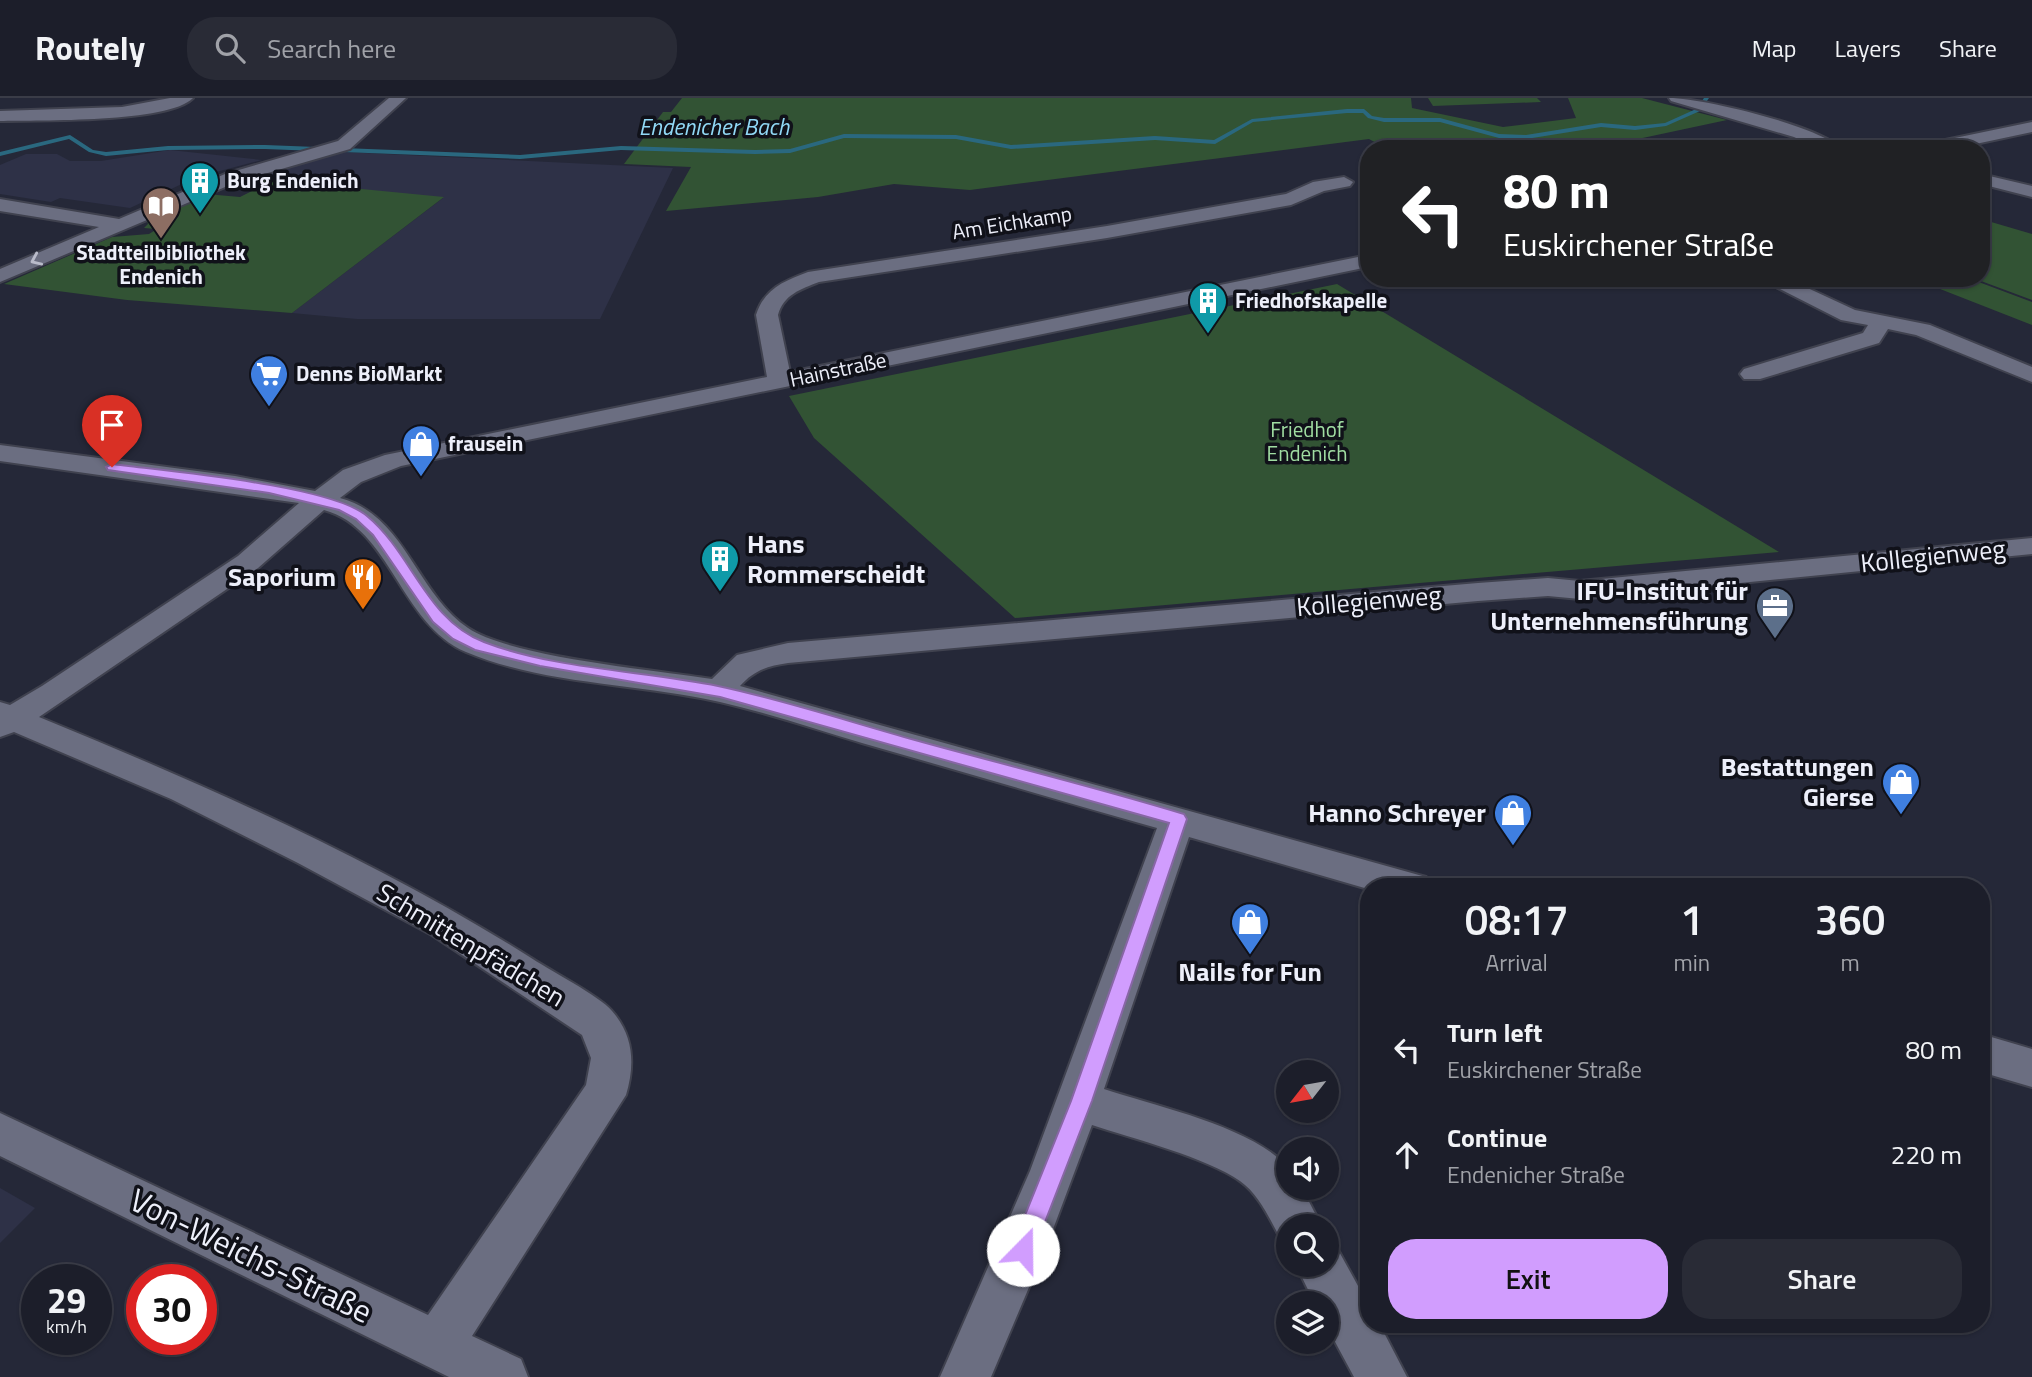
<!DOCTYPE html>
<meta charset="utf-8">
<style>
:root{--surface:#1c1e2a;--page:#292b36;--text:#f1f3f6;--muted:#a0a2a8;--line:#3a3c47;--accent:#d19dfe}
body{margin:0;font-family:"Titillium Web",sans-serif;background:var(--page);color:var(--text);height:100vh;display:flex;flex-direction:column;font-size:26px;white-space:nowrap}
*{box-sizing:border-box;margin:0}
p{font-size:23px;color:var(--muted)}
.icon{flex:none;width:38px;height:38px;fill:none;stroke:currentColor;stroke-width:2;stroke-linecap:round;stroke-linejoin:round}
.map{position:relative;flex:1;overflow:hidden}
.details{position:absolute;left:1360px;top:780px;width:630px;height:455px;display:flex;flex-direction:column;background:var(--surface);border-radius:28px;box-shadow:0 2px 5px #0004,0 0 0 2px var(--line)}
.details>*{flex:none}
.top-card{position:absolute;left:1360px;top:42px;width:630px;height:147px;border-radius:28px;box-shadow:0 2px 5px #0004,0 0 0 2px var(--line);background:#202124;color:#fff;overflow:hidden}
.needle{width:46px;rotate:239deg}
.tools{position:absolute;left:1276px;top:962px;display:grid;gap:14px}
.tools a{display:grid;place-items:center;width:63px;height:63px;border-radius:50%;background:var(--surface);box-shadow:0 2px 5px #0004,0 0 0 2px var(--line);font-size:35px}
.speed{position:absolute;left:21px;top:1166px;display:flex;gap:14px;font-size:35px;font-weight:700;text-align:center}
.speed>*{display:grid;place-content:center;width:91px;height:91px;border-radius:50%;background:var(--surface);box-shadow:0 2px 5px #0004,0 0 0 2px var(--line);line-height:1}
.speed small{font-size:18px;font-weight:400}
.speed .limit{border:10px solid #d22;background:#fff;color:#111}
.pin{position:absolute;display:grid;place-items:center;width:60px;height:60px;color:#fff;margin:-72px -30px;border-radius:50% 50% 50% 0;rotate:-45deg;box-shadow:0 0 7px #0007}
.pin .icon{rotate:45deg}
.me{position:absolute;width:77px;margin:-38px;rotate:22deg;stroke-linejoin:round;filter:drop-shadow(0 0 5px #0008)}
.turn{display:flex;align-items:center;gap:24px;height:147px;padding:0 28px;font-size:32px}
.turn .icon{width:91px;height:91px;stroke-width:2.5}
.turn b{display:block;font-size:49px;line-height:60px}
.eta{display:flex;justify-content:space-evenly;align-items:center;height:119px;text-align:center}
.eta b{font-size:42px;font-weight:600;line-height:49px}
.button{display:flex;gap:14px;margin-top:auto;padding:14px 28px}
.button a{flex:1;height:80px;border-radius:28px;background:var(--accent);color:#111;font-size:28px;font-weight:600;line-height:80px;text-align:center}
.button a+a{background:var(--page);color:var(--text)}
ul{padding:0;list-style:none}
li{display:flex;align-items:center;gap:21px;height:105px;padding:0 28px}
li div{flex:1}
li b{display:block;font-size:26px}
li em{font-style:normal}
header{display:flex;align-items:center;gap:42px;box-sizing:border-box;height:98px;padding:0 35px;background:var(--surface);border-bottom:2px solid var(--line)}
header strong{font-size:33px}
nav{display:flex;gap:38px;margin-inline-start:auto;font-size:24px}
.search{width:490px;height:63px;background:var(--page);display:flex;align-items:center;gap:18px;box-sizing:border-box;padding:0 24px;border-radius:28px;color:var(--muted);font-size:26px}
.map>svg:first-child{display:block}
</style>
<header>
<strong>Routely</strong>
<div class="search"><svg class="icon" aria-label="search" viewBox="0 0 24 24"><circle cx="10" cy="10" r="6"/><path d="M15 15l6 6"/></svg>Search here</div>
<nav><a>Map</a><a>Layers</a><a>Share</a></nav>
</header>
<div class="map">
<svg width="2032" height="1279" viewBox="0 0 2032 1279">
<rect width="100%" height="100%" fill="#252838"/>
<path fill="#2e3147" d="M 170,52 L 262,62 L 197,79 L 130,110 L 60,100 L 51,104 L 0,96 L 0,67 L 26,56 L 57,56 L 70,63 L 101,63 Z
M 343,54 L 673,70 L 600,221 L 357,221 L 292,215 L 443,100 L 250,80 Z
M 0,1090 L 35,1110 L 0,1145 Z"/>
<path fill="#325334" d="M 682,0 L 1411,0 L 1412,10 L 1503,29 L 1576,20 L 1568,0 L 1642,0 L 1727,22 L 1591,51 L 1380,47 L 1369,41 L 970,92 L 894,86 L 818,99 L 666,113 L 691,69 L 624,66 L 663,14 L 671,14 Z
M 1428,0 L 1537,0 L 1541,4 L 1433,8 Z
M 250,80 L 444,99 L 292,215 L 127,202 L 4,186 L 112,139 L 149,136 L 157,131 L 144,130 L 148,126 L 147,123 L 206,96 L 240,99 L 254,92 L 229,88 Z
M 1981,121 L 2032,136 L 2032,202 L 1973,180 L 1981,180 Z
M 1912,180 L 1968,180 L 2032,204 L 2032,227 Z
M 1337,186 L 1779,454 L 1015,520 L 814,340 L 789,298 Z"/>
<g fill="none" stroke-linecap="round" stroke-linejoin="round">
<path fill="#2a687f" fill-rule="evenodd" d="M 1704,0 L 1709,0 L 1700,13 L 1666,28 L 1635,32 L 1601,29 L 1526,41 L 1499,40 L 1440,24 L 1384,24 L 1368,20 L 1363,15 L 1347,15 L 1253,24 L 1215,46 L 1155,42 L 1011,51 L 956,41 L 844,40 L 790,55 L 755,56 L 621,52 L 520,61 L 265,51 L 168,52 L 106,58 L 89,54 L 69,41 L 0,58 L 0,54 L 70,37 L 93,52 L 106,54 L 168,48 L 265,47 L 520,57 L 621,48 L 755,52 L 790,51 L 844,36 L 956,37 L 1011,47 L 1155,38 L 1214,42 L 1252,21 L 1347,11 L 1364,11 L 1372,18 L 1384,20 L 1440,20 L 1499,36 L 1526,37 L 1601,25 L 1635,28 L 1665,25 L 1696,11 Z"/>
<defs>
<path id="street" d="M 170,0 L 193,0 C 169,25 38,22 0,23 L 0,13 L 122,9 Z
M 389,0 L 406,0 L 350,51 L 237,84 L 0,184 L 0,171 L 99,129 L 0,113 L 0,101 L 119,121 L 225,76 L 338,43 Z
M 1669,0 C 1702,0 1820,28 1841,51 L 1819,51 L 1794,39 L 1671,3 Z
M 2032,24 L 2032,34 L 1952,51 L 1918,51 L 1926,46 Z
M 1981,76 L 2032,88 L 2032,99 L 1981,86 Z
M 1344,79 L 1353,84 L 1350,88 L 1324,93 L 1291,107 L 1107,140 L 819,184 C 801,191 783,197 778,217 L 790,274 L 1368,157 L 1368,169 L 401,368 L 361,384 L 340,400 C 405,417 416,495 468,530 C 511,559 655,572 712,581 L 737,557 L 788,545 L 1478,485 L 1548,480 L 1580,483 L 2032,440 L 2032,456 L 1580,501 L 1548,498 L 1478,503 L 788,565 C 768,568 754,572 740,588 L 1426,779 L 1432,789 L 1368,791 L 1189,739 L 1104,991 C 1158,1009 1250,1028 1288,1069 L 1288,1090 L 1302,1090 L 1322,1129 L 1288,1129 L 1288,1148 L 1283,1145 C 1271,1124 1260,1097 1240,1083 C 1208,1060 1131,1040 1092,1027 L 1049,1142 L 991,1279 L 940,1279 L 1030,1073 L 1157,730 C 1059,702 960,673 862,645 C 815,631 768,615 720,604 C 637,585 545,587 466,554 C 400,526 391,430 324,412 L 258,470 L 39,619 C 207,688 374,761 528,858 C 547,871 600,898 612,913 C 634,938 635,967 626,997 L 472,1238 L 521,1261 L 528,1279 L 449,1279 L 0,1058 L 0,1015 L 428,1217 L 586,987 L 591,960 L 582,937 L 432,837 L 298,765 L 171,701 L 14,634 L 0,639 L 0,604 L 10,607 L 42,588 L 238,458 L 299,405 L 0,363 L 0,347 L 235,378 L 315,393 L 343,372 L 385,357 L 767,279 L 756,217 C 764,191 784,183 808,174 L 1107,128 L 1286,96 L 1313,84 Z
M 1758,180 L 1786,180 L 1855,212 L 1930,227 L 2032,269 L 2032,284 L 1916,237 L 1888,231 L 1879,245 L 1760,281 L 1744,281 L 1740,276 L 1744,271 L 1863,235 L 1868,227 L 1841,222 Z
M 1981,936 L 2032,951 L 2032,989 L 1981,974 Z
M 1326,1146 L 1337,1150 L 1368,1206 L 1368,1227 L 1380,1227 L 1407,1279 L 1354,1279 L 1326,1227 L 1326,1206 L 1315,1206 L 1296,1167 L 1326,1167 Z"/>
</defs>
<use href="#street" stroke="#40424f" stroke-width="4"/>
<use href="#street" fill="#6b6e81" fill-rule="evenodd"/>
</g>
<defs><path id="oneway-chevron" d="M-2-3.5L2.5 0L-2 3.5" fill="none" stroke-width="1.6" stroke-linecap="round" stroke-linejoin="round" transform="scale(1.75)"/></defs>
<use stroke="#b9bbca" href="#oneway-chevron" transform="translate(36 162) rotate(156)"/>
<path fill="#d19dfe" stroke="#8866a5" stroke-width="2" d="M 112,366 C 165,373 331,387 367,418 C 412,455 426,522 484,544 C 554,571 644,573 718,588 C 784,602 850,624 915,642 C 1005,667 1096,689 1184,716 L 1187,721 L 1092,1003 L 1031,1160 L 1023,1163 L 1015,1160 L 1011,1152 L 1071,1003 L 1169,725 L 720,599 L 540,568 L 475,552 L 453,541 L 433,524 L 373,437 L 356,421 L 339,412 L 269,395 L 108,372 L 106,369 Z"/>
<defs>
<symbol id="building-pin" viewBox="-11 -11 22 30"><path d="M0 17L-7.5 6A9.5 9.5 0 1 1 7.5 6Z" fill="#0f9aa8" stroke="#101119"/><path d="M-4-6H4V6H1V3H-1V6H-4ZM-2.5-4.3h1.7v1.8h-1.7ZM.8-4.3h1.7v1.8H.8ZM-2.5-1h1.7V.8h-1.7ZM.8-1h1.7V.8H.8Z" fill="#fff"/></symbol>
<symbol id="library-pin" viewBox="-11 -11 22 30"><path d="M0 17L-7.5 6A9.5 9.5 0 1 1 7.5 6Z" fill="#8d6e63" stroke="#101119"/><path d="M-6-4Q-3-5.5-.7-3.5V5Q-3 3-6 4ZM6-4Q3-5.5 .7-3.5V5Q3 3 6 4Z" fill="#fff"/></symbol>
<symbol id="supermarket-pin" viewBox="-11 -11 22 30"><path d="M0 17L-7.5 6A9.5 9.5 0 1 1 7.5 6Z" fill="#3f7fe0" stroke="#101119"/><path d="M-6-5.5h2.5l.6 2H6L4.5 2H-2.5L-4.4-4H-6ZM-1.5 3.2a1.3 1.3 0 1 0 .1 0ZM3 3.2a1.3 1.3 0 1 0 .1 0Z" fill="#fff"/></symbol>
<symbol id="shop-pin" viewBox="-11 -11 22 30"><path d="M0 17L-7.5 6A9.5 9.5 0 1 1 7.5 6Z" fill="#3f7fe0" stroke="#101119"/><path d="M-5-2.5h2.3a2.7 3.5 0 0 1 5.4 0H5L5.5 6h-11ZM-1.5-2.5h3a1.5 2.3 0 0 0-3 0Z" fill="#fff"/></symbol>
<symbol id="restaurant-pin" viewBox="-11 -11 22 30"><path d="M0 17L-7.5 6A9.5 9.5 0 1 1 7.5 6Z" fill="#e8710a" stroke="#101119"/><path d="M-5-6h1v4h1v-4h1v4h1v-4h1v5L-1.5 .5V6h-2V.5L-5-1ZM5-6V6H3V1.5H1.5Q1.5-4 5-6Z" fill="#fff"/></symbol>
<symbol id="office-pin" viewBox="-11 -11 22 30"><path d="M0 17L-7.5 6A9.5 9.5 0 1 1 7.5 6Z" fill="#5c6f8a" stroke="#101119"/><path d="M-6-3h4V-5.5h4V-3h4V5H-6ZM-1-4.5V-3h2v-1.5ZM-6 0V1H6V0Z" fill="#fff"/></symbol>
</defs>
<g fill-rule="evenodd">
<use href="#building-pin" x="178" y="61" width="44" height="60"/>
<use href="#library-pin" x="139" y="86" width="44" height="60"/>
<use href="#building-pin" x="1186" y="181" width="44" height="60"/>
<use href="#supermarket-pin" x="247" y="254" width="44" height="60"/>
<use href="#shop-pin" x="399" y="324" width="44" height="60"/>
<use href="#building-pin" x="698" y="439" width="44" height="60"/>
<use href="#restaurant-pin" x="341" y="457" width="44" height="60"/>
<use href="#office-pin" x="1753" y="486" width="44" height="60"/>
<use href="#shop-pin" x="1879" y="662" width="44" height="60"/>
<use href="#shop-pin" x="1491" y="693" width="44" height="60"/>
<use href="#shop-pin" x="1228" y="802" width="44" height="60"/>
</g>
<g text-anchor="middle" stroke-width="7" stroke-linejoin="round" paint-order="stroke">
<g font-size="21" font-weight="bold" fill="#edeffa" stroke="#101119" text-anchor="start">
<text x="227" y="90">Burg Endenich</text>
<text x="161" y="162" text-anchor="middle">Stadtteilbibliothek<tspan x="161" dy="24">Endenich</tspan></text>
<text x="1235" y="210">Friedhofskapelle</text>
<text x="296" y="283">Denns BioMarkt</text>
<text x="448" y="353">frausein</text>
</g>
<g font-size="21" fill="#edeffa" stroke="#101119">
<text transform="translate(1012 125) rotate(-9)" y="7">Am Eichkamp</text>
<text transform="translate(838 272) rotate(-12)" y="7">Hainstraße</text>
</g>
<g font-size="21" fill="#a0dda2" stroke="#101119">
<text x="1307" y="339">Friedhof<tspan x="1307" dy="24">Endenich</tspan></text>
</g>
<g font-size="23" font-style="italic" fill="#91d9f6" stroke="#101119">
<text x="714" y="37">Endenicher Bach</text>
</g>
<g font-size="26" font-weight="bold" fill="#edeffa" stroke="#101119" text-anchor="end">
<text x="747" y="455" text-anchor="start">Hans<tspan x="747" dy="30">Rommerscheidt</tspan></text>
<text x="336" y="488">Saporium</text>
<text x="1748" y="502">IFU-Institut für<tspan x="1748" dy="30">Unternehmensführung</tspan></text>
<text x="1874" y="678">Bestattungen<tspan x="1874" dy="30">Gierse</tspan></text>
<text x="1486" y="724">Hanno Schreyer</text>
<text x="1250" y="883" text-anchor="middle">Nails for Fun</text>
</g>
<g font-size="26" fill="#edeffa" stroke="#101119">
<text transform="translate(1933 458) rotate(-6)" y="9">Kollegienweg</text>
<text transform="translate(1369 503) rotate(-5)" y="9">Kollegienweg</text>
<text transform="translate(471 847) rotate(31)" y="9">Schmittenpfädchen</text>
</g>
<g font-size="32" fill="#edeffa" stroke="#101119">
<text transform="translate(251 1158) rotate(26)" y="11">Von-Weichs-Straße</text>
</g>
</g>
</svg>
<div class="tools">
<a><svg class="needle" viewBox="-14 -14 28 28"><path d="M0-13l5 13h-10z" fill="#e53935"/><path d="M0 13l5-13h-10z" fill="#a0a2a8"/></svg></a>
<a><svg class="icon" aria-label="sound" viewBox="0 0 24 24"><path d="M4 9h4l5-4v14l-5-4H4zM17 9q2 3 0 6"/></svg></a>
<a><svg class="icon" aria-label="search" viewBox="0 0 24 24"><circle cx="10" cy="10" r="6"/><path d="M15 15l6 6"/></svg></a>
<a><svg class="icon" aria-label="layers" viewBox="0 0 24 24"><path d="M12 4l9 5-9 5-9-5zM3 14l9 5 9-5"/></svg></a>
</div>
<div class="speed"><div>29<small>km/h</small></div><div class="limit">30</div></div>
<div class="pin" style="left:112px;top:369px;background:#d93025"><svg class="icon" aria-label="arrive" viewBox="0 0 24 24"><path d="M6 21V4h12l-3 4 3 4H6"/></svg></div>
<svg class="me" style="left:1023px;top:1152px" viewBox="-20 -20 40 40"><circle r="19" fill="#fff"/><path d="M0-13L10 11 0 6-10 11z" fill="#d19dfe"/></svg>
<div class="top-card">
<div class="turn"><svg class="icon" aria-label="left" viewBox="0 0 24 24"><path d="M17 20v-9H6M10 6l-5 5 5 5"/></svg><div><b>80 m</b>Euskirchener Straße</div></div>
</div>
<section class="details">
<div class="eta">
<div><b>08:17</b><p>Arrival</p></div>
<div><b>1</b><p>min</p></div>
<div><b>360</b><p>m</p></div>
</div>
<ul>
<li><svg class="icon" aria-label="left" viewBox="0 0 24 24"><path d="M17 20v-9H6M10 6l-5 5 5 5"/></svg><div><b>Turn left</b><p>Euskirchener Straße</p></div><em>80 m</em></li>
<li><svg class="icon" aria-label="ahead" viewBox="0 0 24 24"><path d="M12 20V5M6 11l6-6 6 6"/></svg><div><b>Continue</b><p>Endenicher Straße</p></div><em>220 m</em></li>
</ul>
<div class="button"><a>Exit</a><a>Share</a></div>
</section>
</div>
